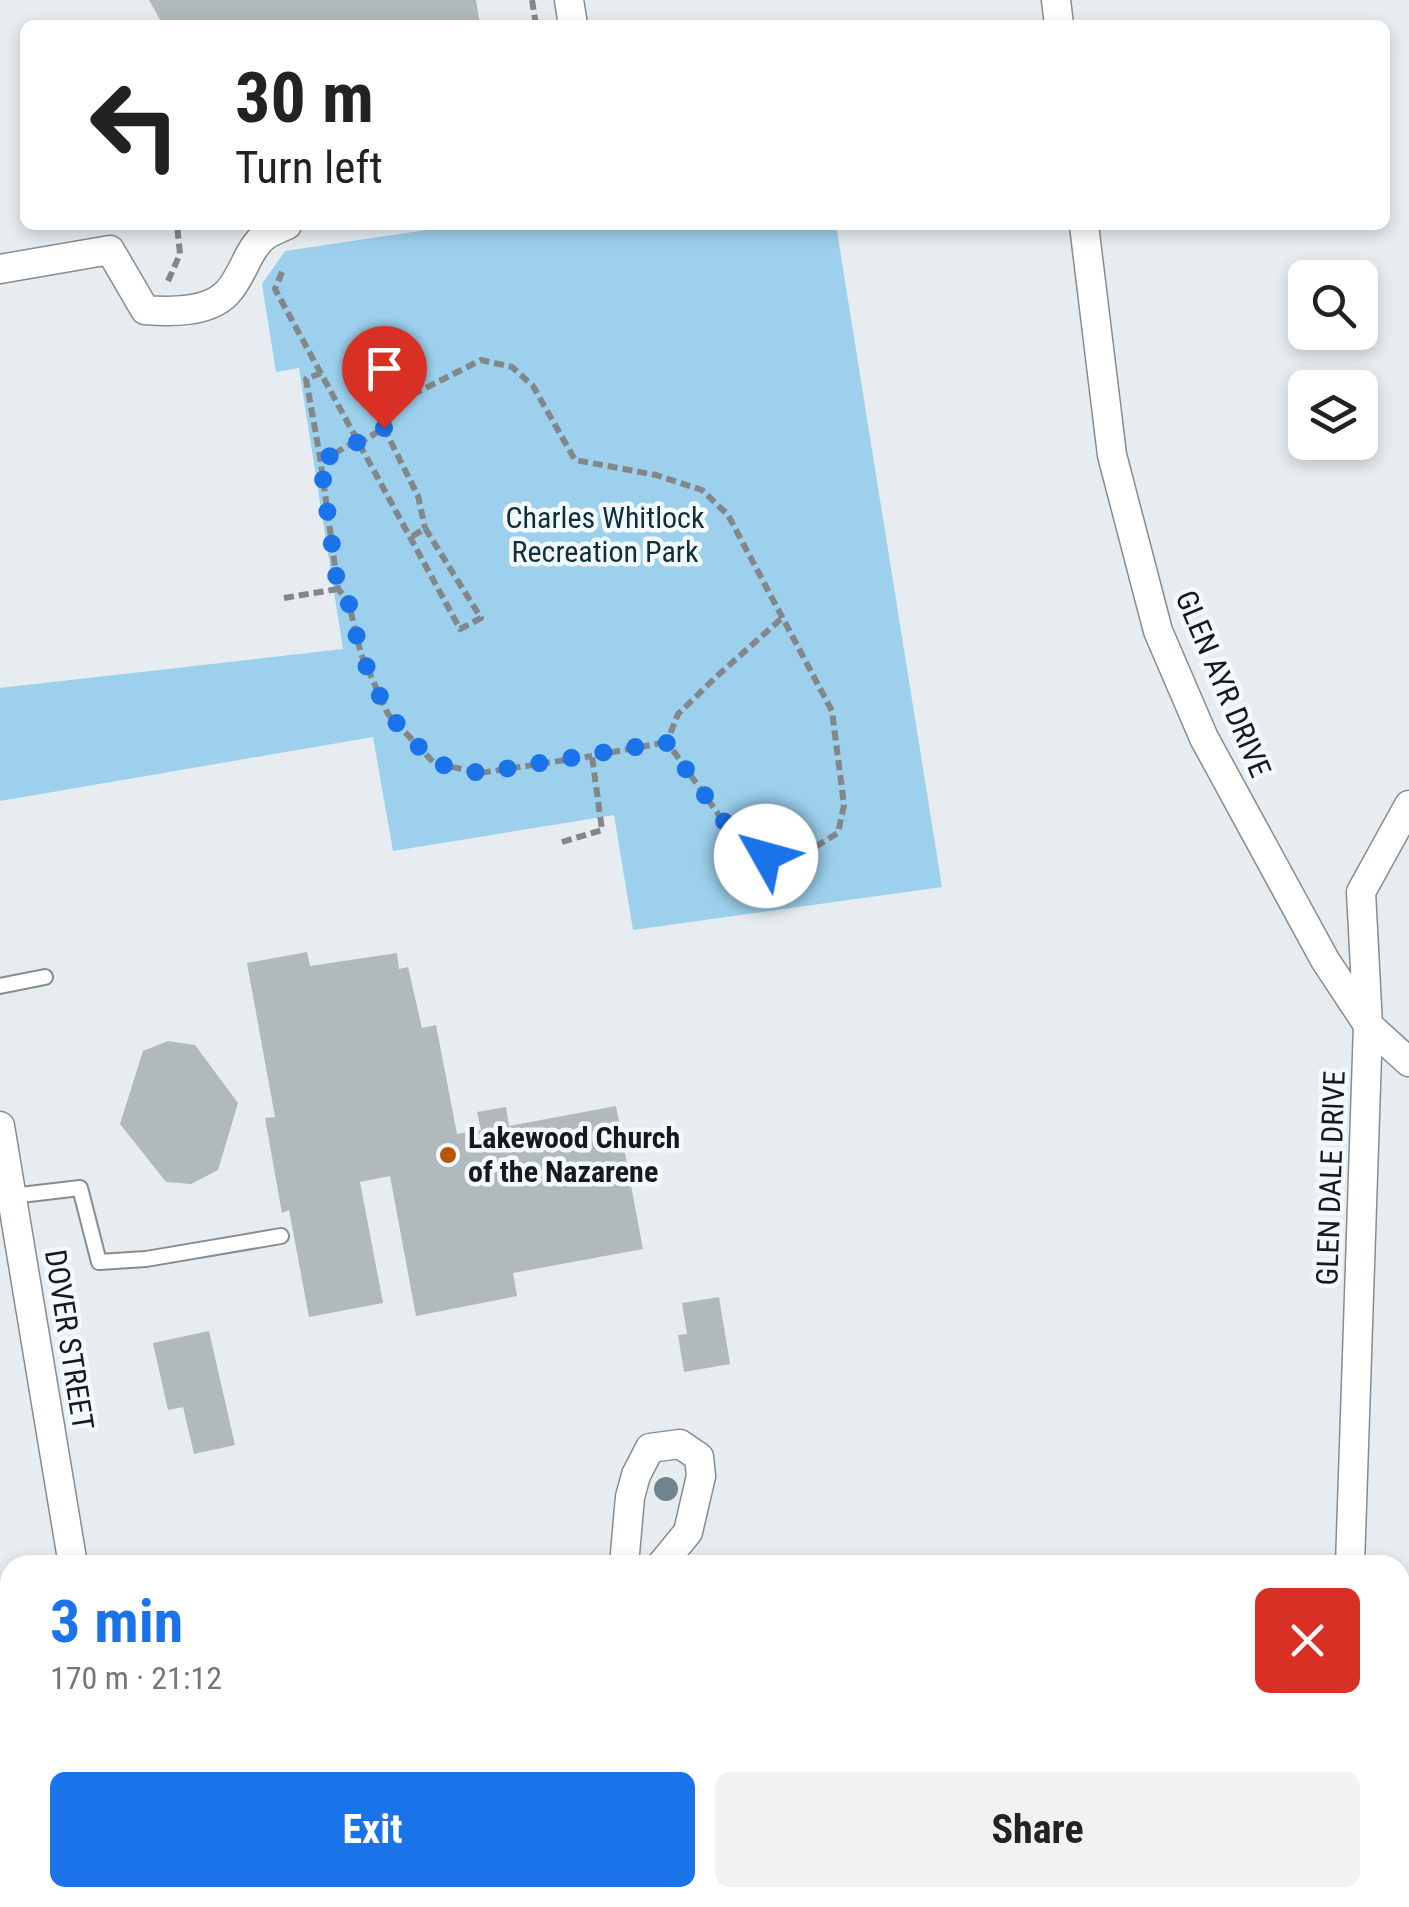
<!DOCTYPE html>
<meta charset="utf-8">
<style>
:root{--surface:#fff;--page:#f2f2f2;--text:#222;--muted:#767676;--accent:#1a73e8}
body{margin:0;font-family:"Roboto Condensed",sans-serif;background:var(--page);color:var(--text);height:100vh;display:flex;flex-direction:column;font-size:38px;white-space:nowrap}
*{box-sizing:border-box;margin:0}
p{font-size:32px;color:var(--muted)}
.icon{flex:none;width:55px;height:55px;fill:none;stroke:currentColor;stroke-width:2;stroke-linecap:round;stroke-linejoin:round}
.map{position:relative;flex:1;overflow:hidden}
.panel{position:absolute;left:0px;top:1555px;width:1410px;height:352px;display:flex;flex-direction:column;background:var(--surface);border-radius:30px 30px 0 0;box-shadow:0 5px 15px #0003}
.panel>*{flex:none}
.banner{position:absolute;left:20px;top:20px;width:1370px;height:210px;border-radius:15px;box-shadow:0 5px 15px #0003;background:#fff;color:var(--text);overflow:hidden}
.fabs{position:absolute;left:1288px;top:260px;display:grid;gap:20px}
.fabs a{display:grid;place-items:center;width:90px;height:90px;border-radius:15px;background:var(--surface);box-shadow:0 5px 15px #0003;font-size:50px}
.pin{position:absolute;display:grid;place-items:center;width:85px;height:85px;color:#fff;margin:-102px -42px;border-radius:50% 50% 50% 0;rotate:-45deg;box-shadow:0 0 10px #0007}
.pin .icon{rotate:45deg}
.me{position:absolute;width:110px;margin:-55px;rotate:308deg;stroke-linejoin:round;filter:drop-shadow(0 0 8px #0008)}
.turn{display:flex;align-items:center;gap:35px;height:210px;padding:0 50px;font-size:45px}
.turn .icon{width:130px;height:130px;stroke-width:2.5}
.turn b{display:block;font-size:70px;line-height:85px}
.round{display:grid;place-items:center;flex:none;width:105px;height:105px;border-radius:15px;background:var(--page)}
.summary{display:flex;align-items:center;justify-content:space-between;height:170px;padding:0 50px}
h1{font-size:60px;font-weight:700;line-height:75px;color:var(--accent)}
.action{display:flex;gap:20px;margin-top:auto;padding:20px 50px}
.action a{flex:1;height:115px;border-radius:15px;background:var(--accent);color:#fff;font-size:40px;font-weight:700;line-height:115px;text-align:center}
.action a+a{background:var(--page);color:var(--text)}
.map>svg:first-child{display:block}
</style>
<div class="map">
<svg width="1409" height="1907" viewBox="0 0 1409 1907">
<rect width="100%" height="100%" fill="#e6ecf0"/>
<path fill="#9cd0ec" d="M 460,225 L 836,225 L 942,887 L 633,930 L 614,815 L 393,851 L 373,737 L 0,801 L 0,688 L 343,649 L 299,368 L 276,372 L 262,284 L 285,251 Z"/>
<path fill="#b2b9bc" d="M 149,0 L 476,0 L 480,25 L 163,25 Z
M 307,952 L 310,966 L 397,953 L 399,969 L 408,967 L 422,1028 L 436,1025 L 457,1134 L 481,1130 L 477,1112 L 506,1107 L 509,1126 L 616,1106 L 643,1249 L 513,1273 L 517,1296 L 416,1316 L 390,1176 L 360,1182 L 383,1303 L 309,1317 L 289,1210 L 282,1213 L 265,1118 L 275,1117 L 247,963 Z
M 168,1041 L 195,1045 L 238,1103 L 218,1170 L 191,1184 L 166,1182 L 120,1124 L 143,1051 Z
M 719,1297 L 730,1364 L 684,1372 L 678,1335 L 687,1334 L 682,1303 Z
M 209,1331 L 235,1445 L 194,1454 L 183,1407 L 168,1410 L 153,1343 Z"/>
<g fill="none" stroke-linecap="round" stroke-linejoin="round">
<defs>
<path id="service" d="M 0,986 L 45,977
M 12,1196 L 80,1188 L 99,1262 L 146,1259 L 281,1236"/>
<path id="minor" d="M 569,0 L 573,25
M 1056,0 L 1059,25
M 1084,225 L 1112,455 L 1158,631 L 1204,738 L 1325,960 L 1368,1025 L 1409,1062
M 0,269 L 110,250 L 145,310 C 170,312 208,313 227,293 C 243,277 248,247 266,235 C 272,231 281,228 287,225
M 0,1126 L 73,1565
M 624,1565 L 630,1497 L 636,1475 L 650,1448 L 680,1444 L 699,1457 L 701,1476 L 688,1532 L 661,1565
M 1350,1565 L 1368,1025 L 1361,892 L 1409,805
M 0,1747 L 10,1746
M 129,1898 L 130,1907
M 650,1898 L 651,1907
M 1356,1898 L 1358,1907"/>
</defs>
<use href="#service" stroke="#868c90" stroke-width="18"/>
<use href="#minor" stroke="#868c90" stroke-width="31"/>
<path stroke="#83878a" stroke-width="6" stroke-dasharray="10 5" stroke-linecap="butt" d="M 532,0 L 536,25
M 282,272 L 275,289 L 460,629 L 481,618 L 425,528 L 410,538
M 168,281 L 180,254 L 177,225
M 321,373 L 306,379 L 320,457 L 338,589 L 348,600 L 361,654 L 388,714 L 434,763 L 480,773 L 592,756
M 384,428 L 404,399 L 481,360 L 512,367 L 533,386 L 575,460 L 656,475 L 702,490 L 728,515 L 832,711 L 844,805 L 838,833 L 805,853 L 766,857 L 733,835 L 667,742 L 678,714 L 717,676 L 781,619
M 358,444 L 384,428 L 418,496 L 425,528
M 320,457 L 332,455 L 356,441
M 284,598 L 338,589
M 562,842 L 602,830 L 592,756 L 667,742"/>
<use href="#service" stroke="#fff" stroke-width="14"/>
<use href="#minor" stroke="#fff" stroke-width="28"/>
</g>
<circle fill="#70848e" cx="666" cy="1489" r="12"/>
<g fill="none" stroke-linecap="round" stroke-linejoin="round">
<path stroke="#1a73e8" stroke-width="18" stroke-dasharray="0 32.4" d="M 384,428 L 358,444 L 356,441 L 332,456 L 320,457 L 338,589 L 348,600 L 361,654 L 388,714 L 434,763 L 480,773 L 666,742 L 734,835 L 766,856"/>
</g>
<circle fill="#b55705" stroke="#f3fafd" stroke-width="4" cx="448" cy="1155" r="10"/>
<g text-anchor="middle" stroke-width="9" stroke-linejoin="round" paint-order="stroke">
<g font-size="30" fill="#0f2f3d" stroke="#f3fafd">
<text x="605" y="528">Charles Whitlock<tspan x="605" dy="34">Recreation Park</tspan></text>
</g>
<g font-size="30" fill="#17191b" stroke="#f3fafd">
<text transform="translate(1223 684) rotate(67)" y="10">GLEN AYR DRIVE</text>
<text transform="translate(1331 1178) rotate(-88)" y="10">GLEN DALE DRIVE</text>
<text transform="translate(69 1340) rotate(81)" y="10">DOVER STREET</text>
</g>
<g font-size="30" font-weight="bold" fill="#17191b" stroke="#f3fafd" text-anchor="start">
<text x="468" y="1148">Lakewood Church<tspan x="468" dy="34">of the Nazarene</tspan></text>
</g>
</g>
</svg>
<div class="fabs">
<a><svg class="icon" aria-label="search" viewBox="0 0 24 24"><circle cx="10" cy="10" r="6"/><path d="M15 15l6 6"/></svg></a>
<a><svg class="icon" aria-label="layers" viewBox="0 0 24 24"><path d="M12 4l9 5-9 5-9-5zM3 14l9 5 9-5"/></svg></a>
</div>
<div class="pin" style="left:384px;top:428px;background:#d93025"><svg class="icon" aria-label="arrive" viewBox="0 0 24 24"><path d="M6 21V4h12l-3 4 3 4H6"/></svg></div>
<svg class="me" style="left:766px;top:856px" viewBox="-20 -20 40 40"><circle r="19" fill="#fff"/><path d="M0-13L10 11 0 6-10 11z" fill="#1a73e8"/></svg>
<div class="banner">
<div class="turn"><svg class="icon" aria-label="left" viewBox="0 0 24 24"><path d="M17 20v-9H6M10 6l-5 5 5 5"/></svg><div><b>30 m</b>Turn left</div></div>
</div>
<section class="panel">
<div class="summary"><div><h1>3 min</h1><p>170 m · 21:12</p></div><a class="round" style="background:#d93025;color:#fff"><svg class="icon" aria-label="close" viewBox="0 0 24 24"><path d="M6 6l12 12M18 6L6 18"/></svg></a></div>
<div class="action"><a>Exit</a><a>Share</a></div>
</section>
</div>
